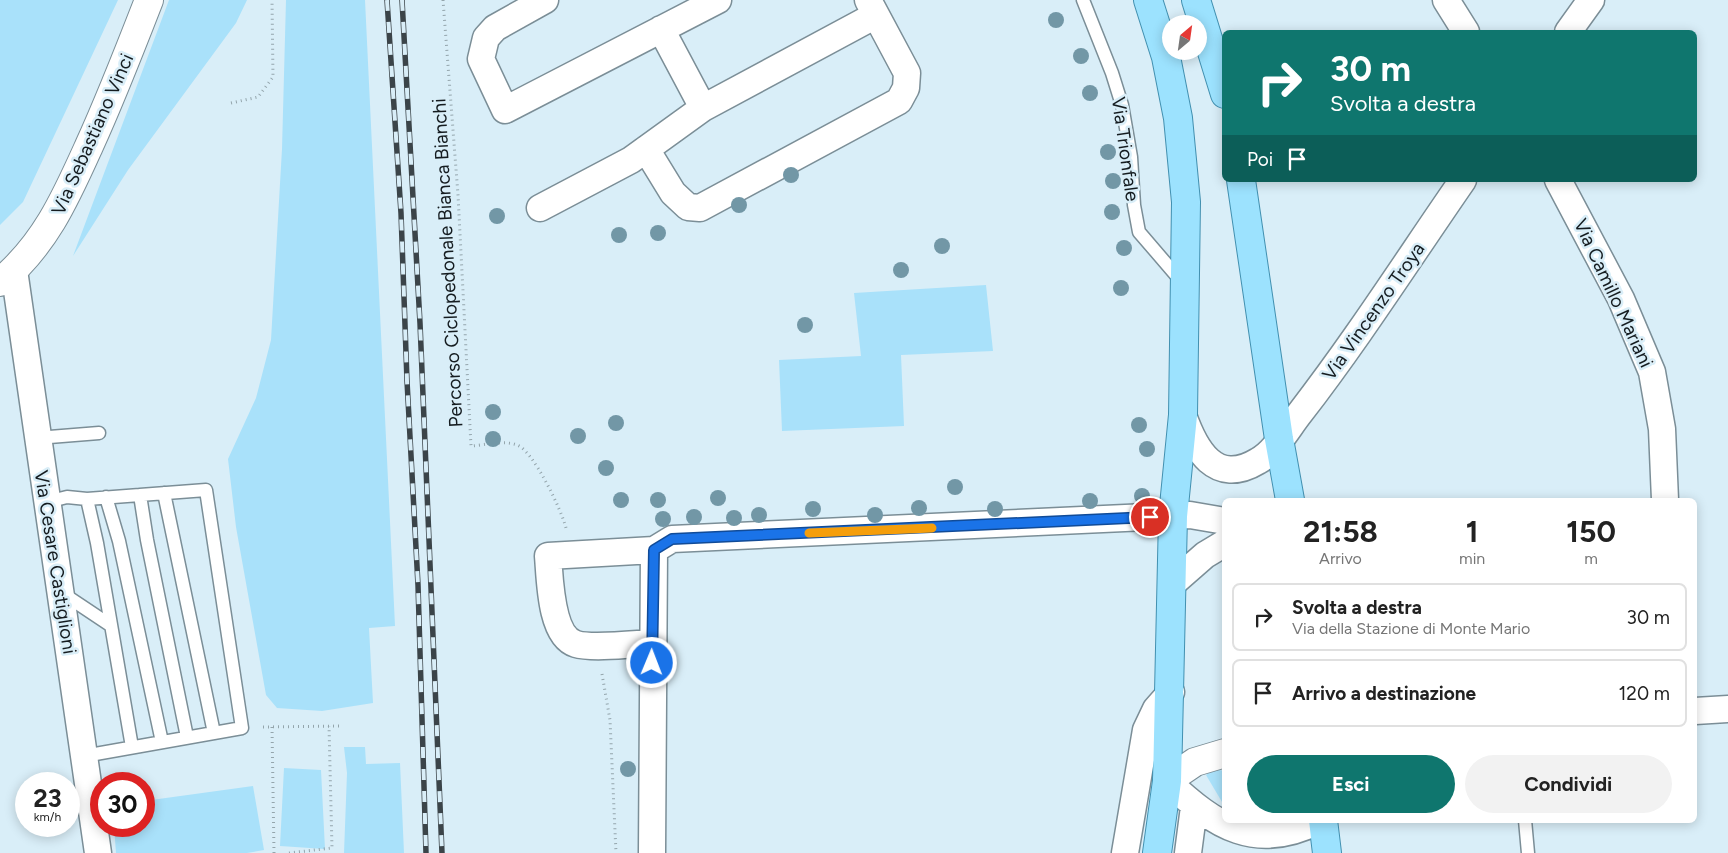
<!DOCTYPE html>
<html lang="it">
<style>
:root{--surface:#fff;--page:#f2f2f2;--text:#222;--muted:#767676;--line:#e0e0e0;--accent:#0f766e}
body{margin:0;font-family:Figtree,sans-serif;background:var(--page);color:var(--text);height:100vh;display:flex;flex-direction:column;font-size:19px;white-space:nowrap}
*{box-sizing:border-box;margin:0}
p{font-size:16px;color:var(--muted)}
.icon{flex:none;width:28px;height:28px;fill:none;stroke:currentColor;stroke-width:2;stroke-linecap:round;stroke-linejoin:round}
.map{position:relative;flex:1;overflow:hidden}
.panel{position:absolute;left:1222px;top:498px;width:475px;height:325px;display:flex;flex-direction:column;background:var(--surface);border-radius:8px;box-shadow:0 2px 12px #0003}
.panel>*{flex:none}
.guide{position:absolute;left:1222px;top:30px;width:475px;height:152px;border-radius:8px;box-shadow:0 2px 12px #0003;background:#0f766e;color:#fff;overflow:hidden}
.needle{width:32px;rotate:29deg}
.fabs{position:absolute;left:1162px;top:15px;display:grid;gap:10px}
.fabs a{display:grid;place-items:center;width:45px;height:45px;border-radius:50%;background:var(--surface);box-shadow:0 2px 12px #0003;font-size:25px}
.speed{position:absolute;left:15px;top:772px;display:flex;gap:10px;font-size:25px;font-weight:700;text-align:center}
.speed>*{display:grid;place-content:center;width:65px;height:65px;border-radius:50%;background:var(--surface);box-shadow:0 2px 12px #0003;line-height:1}
.speed small{font-size:12px;font-weight:400}
.speed .limit{border:8px solid #d22;background:#fff;color:#111}
.pin{position:absolute;display:grid;place-items:center;width:42px;height:42px;color:#fff;margin:-21px;border:2px solid #fff;border-radius:50%;box-shadow:0 1px 5px #0007}
.me{position:absolute;width:55px;margin:-28px;rotate:1deg;stroke-linejoin:round;filter:drop-shadow(0 0 4px #0008)}
.turn{display:flex;align-items:center;gap:18px;height:105px;padding:0 25px;font-size:22px}
.turn .icon{width:65px;height:65px;stroke-width:2.5}
.turn b{display:block;font-size:35px;line-height:42px}
.then{display:flex;align-items:center;height:48px;padding:0 25px;background:#0003;gap:10px;font-size:19px}
.eta{display:flex;justify-content:space-evenly;align-items:center;height:85px;text-align:center}
.eta b{font-size:30px;font-weight:700;line-height:35px}
.cta{display:flex;gap:10px;margin-top:auto;padding:10px 25px}
.cta a{flex:1;height:58px;border-radius:30px;background:var(--accent);color:#fff;font-size:20px;font-weight:700;line-height:58px;text-align:center}
.cta a+a{background:var(--page);color:var(--text)}
ul{padding:0;list-style:none}
li{display:flex;align-items:center;gap:15px;height:68px;margin:0 10px 8px;padding:0 15px;border:2px solid var(--line);border-radius:8px}
li div{flex:1}
li b{display:block;font-size:19px}
li em{font-style:normal}
.map>svg:first-child{display:block}
</style>
<div class="map">
<svg width="1728" height="853" viewBox="0 0 1728 853">
<rect width="100%" height="100%" fill="#d9eef8"/>
<path fill="#a9e1fa" d="M 0,0 L 118,0 L 23,202 L 0,225 Z
M 169,0 L 247,0 L 236,23 L 128,170 L 73,256 Z
M 286,0 L 365,0 L 395,626 L 369,628 L 373,703 L 322,711 L 277,708 L 266,695 L 236,527 L 228,459 L 256,398 L 271,340 L 282,149 Z
M 986,285 L 993,351 L 901,355 L 904,426 L 782,431 L 779,360 L 861,356 L 854,293 Z
M 344,747 L 365,747 L 366,764 L 400,763 L 404,853 L 344,853 L 347,773 Z
M 284,768 L 321,770 L 325,849 L 280,846 Z
M 1214,769 L 1225,771 L 1225,807 L 1206,775 Z
M 253,786 L 264,850 L 247,853 L 116,853 L 114,826 L 144,826 L 144,801 Z"/>
<g fill="none" stroke-linecap="round" stroke-linejoin="round">
<defs>
<path id="service" d="M 1083,0 L 1112,73 L 1122,105 L 1131,157 L 1134,205 L 1139,232 L 1182,282
M 37,438 L 99,433
M 164,493 L 214,733
M 140,495 L 147,540 L 187,737
M 106,497 L 119,541 L 162,742
M 87,499 L 97,543 L 132,747
M 47,502 L 67,497 L 87,499 L 206,490 L 242,728 L 84,756
M 62,593 L 110,625
M 1525,820 L 1528,853"/>
<path id="minor" d="M 545,0 L 495,28 L 486,38 L 481,59 L 505,110 L 718,0
M 1446,0 L 1466,32
M 661,29 L 703,108 L 876,15
M 1568,32 L 1591,0
M 646,149 L 673,193 L 688,207 L 700,208 L 899,101 L 906,88 L 907,73 L 868,0
M 1558,180 L 1621,299 L 1652,372 L 1662,429 L 1665,500
M 540,208 L 631,160 L 703,108
M 14,270 L 98,853
M 1183,415 C 1195,449 1215,487 1258,461 C 1275,452 1288,428 1300,413 C 1358,338 1409,258 1463,180
M 654,550 L 672,539 L 1190,515 L 1225,521
M 1173,583 L 1205,555 L 1225,543
M 1695,711 L 1728,709
M 1167,781 C 1216,827 1256,853 1320,820
M 652,853 L 654,550 L 548,556 C 550,578 550,636 576,644 C 592,649 634,644 653,643
M 1125,853 L 1146,730 L 1156,709 L 1171,692
M 1188,853 L 1194,807"/>
<path id="tertiary" d="M 0,282 C 45,245 66,197 89,146 C 111,98 130,49 149,0"/>
<path id="secondary" d="M 1167,781 L 1195,762 L 1225,753"/>
<path id="primary" d="M 1148,0 L 1166,57 L 1178,118 L 1186,202 L 1183,415 L 1173,516 L 1167,781 L 1157,853
M 1196,0 L 1225,94
M 1241,180 L 1279,439 L 1290,500
M 1323,820 L 1327,853"/>
</defs>
<use href="#service" stroke="#7b8e97" stroke-width="15"/>
<use href="#minor" stroke="#7b8e97" stroke-width="29"/>
<use href="#tertiary" stroke="#7b8e97" stroke-width="30"/>
<use href="#secondary" stroke="#7b8e97" stroke-width="30"/>
<use href="#primary" stroke="#4290b0" stroke-width="30"/>
<path stroke="#94a5ac" stroke-width="3" stroke-dasharray="1 4" stroke-linecap="butt" d="M 443,0 L 458,195 L 471,446 C 485,445 504,440 517,445 C 533,450 562,511 566,528
M 231,103 L 258,97 L 273,77 L 272,0
M 602,674 L 610,720 L 616,853
M 263,727 L 343,726
M 272,727 L 274,853
M 289,853 L 332,848 L 329,726"/>
<use href="#service" stroke="#fff" stroke-width="12"/>
<use href="#minor" stroke="#fff" stroke-width="26"/>
<use href="#tertiary" stroke="#fff" stroke-width="28"/>
<use href="#secondary" stroke="#fff" stroke-width="28"/>
<use href="#primary" stroke="#9ce2fe" stroke-width="28"/>
<defs>
<path id="rail" d="M 387,0 L 401,213 L 407,381 L 418,585 L 426,853
M 402,0 L 420,323 L 442,853"/>
</defs>
<use href="#rail" stroke="#3b4449" stroke-width="5.5"/>
<use href="#rail" stroke="#d9eef8" stroke-width="4" stroke-dasharray="11" stroke-linecap="butt"/>
</g>
<g fill="#7297a6">
<circle cx="1056" cy="20" r="8"/>
<circle cx="1081" cy="56" r="8"/>
<circle cx="1090" cy="93" r="8"/>
<circle cx="1108" cy="152" r="8"/>
<circle cx="791" cy="175" r="8"/>
<circle cx="1113" cy="181" r="8"/>
<circle cx="739" cy="205" r="8"/>
<circle cx="1112" cy="212" r="8"/>
<circle cx="497" cy="216" r="8"/>
<circle cx="658" cy="233" r="8"/>
<circle cx="619" cy="235" r="8"/>
<circle cx="942" cy="246" r="8"/>
<circle cx="1124" cy="248" r="8"/>
<circle cx="901" cy="270" r="8"/>
<circle cx="1121" cy="288" r="8"/>
<circle cx="805" cy="325" r="8"/>
<circle cx="493" cy="412" r="8"/>
<circle cx="616" cy="423" r="8"/>
<circle cx="1139" cy="425" r="8"/>
<circle cx="578" cy="436" r="8"/>
<circle cx="493" cy="439" r="8"/>
<circle cx="1147" cy="449" r="8"/>
<circle cx="606" cy="468" r="8"/>
<circle cx="955" cy="487" r="8"/>
<circle cx="1142" cy="496" r="8"/>
<circle cx="718" cy="498" r="8"/>
<circle cx="621" cy="500" r="8"/>
<circle cx="658" cy="500" r="8"/>
<circle cx="1090" cy="501" r="8"/>
<circle cx="919" cy="508" r="8"/>
<circle cx="813" cy="509" r="8"/>
<circle cx="995" cy="509" r="8"/>
<circle cx="759" cy="515" r="8"/>
<circle cx="875" cy="515" r="8"/>
<circle cx="694" cy="517" r="8"/>
<circle cx="734" cy="518" r="8"/>
<circle cx="663" cy="519" r="8"/>
<circle cx="628" cy="769" r="8"/>
</g>
<g fill="none" stroke-linecap="round" stroke-linejoin="round">
<defs>
<path id="route" d="M 652,663 L 654,550 L 672,539 L 1150,517"/>
</defs>
<use href="#route" stroke="#114b97" stroke-width="12"/>
<use href="#route" stroke="#1a73e8" stroke-width="9"/>
<path stroke="#f59e0b" stroke-width="9" d="M 809,533 L 932,528"/>
</g>
<g text-anchor="middle" stroke-width="5" stroke-linejoin="round" paint-order="stroke">
<g font-size="19" fill="#151c20" stroke="#d9eef8">
<text transform="translate(92 134) rotate(-66)" y="7">Via Sebastiano Vinci</text>
<text transform="translate(1126 149) rotate(82)" y="7">Via Trionfale</text>
<text transform="translate(447 263) rotate(-93)" y="7">Percorso Ciclopedonale Bianca Bianchi</text>
<text transform="translate(1614 293) rotate(65)" y="7">Via Camillo Mariani</text>
<text transform="translate(1373 311) rotate(-55)" y="7">Via Vincenzo Troya</text>
<text transform="translate(56 562) rotate(81)" y="7">Via Cesare Castiglioni</text>
</g>
</g>
</svg>
<div class="fabs">
<a><svg class="needle" viewBox="-14 -14 28 28"><path d="M0-13l5 13h-10z" fill="#e53935"/><path d="M0 13l5-13h-10z" fill="#767676"/></svg></a>
</div>
<div class="speed"><div>23<small>km/h</small></div><div class="limit">30</div></div>
<div class="pin" style="left:1150px;top:517px;background:#d93025"><svg class="icon" aria-label="arrive" viewBox="0 0 24 24"><path d="M6 21V4h12l-3 4 3 4H6"/></svg></div>
<svg class="me" style="left:652px;top:663px" viewBox="-20 -20 40 40"><circle r="17" fill="#1a73e8" stroke="#fff" stroke-width="3"/><path d="M0-11L8 9 0 5-8 9z" fill="#fff"/></svg>
<div class="guide">
<div class="turn"><svg class="icon" aria-label="right" viewBox="0 0 24 24"><path d="M7 20v-9h11M14 6l5 5-5 5"/></svg><div><b>30 m</b>Svolta a destra</div></div>
<div class="then">Poi<svg class="icon" aria-label="arrive" viewBox="0 0 24 24"><path d="M6 21V4h12l-3 4 3 4H6"/></svg></div>
</div>
<section class="panel">
<div class="eta">
<div><b>21:58</b><p>Arrivo</p></div>
<div><b>1</b><p>min</p></div>
<div><b>150</b><p>m</p></div>
</div>
<ul>
<li><svg class="icon" aria-label="right" viewBox="0 0 24 24"><path d="M7 20v-9h11M14 6l5 5-5 5"/></svg><div><b>Svolta a destra</b><p>Via della Stazione di Monte Mario</p></div><em>30 m</em></li>
<li><svg class="icon" aria-label="arrive" viewBox="0 0 24 24"><path d="M6 21V4h12l-3 4 3 4H6"/></svg><div><b>Arrivo a destinazione</b></div><em>120 m</em></li>
</ul>
<div class="cta"><a>Esci</a><a>Condividi</a></div>
</section>
</div>
